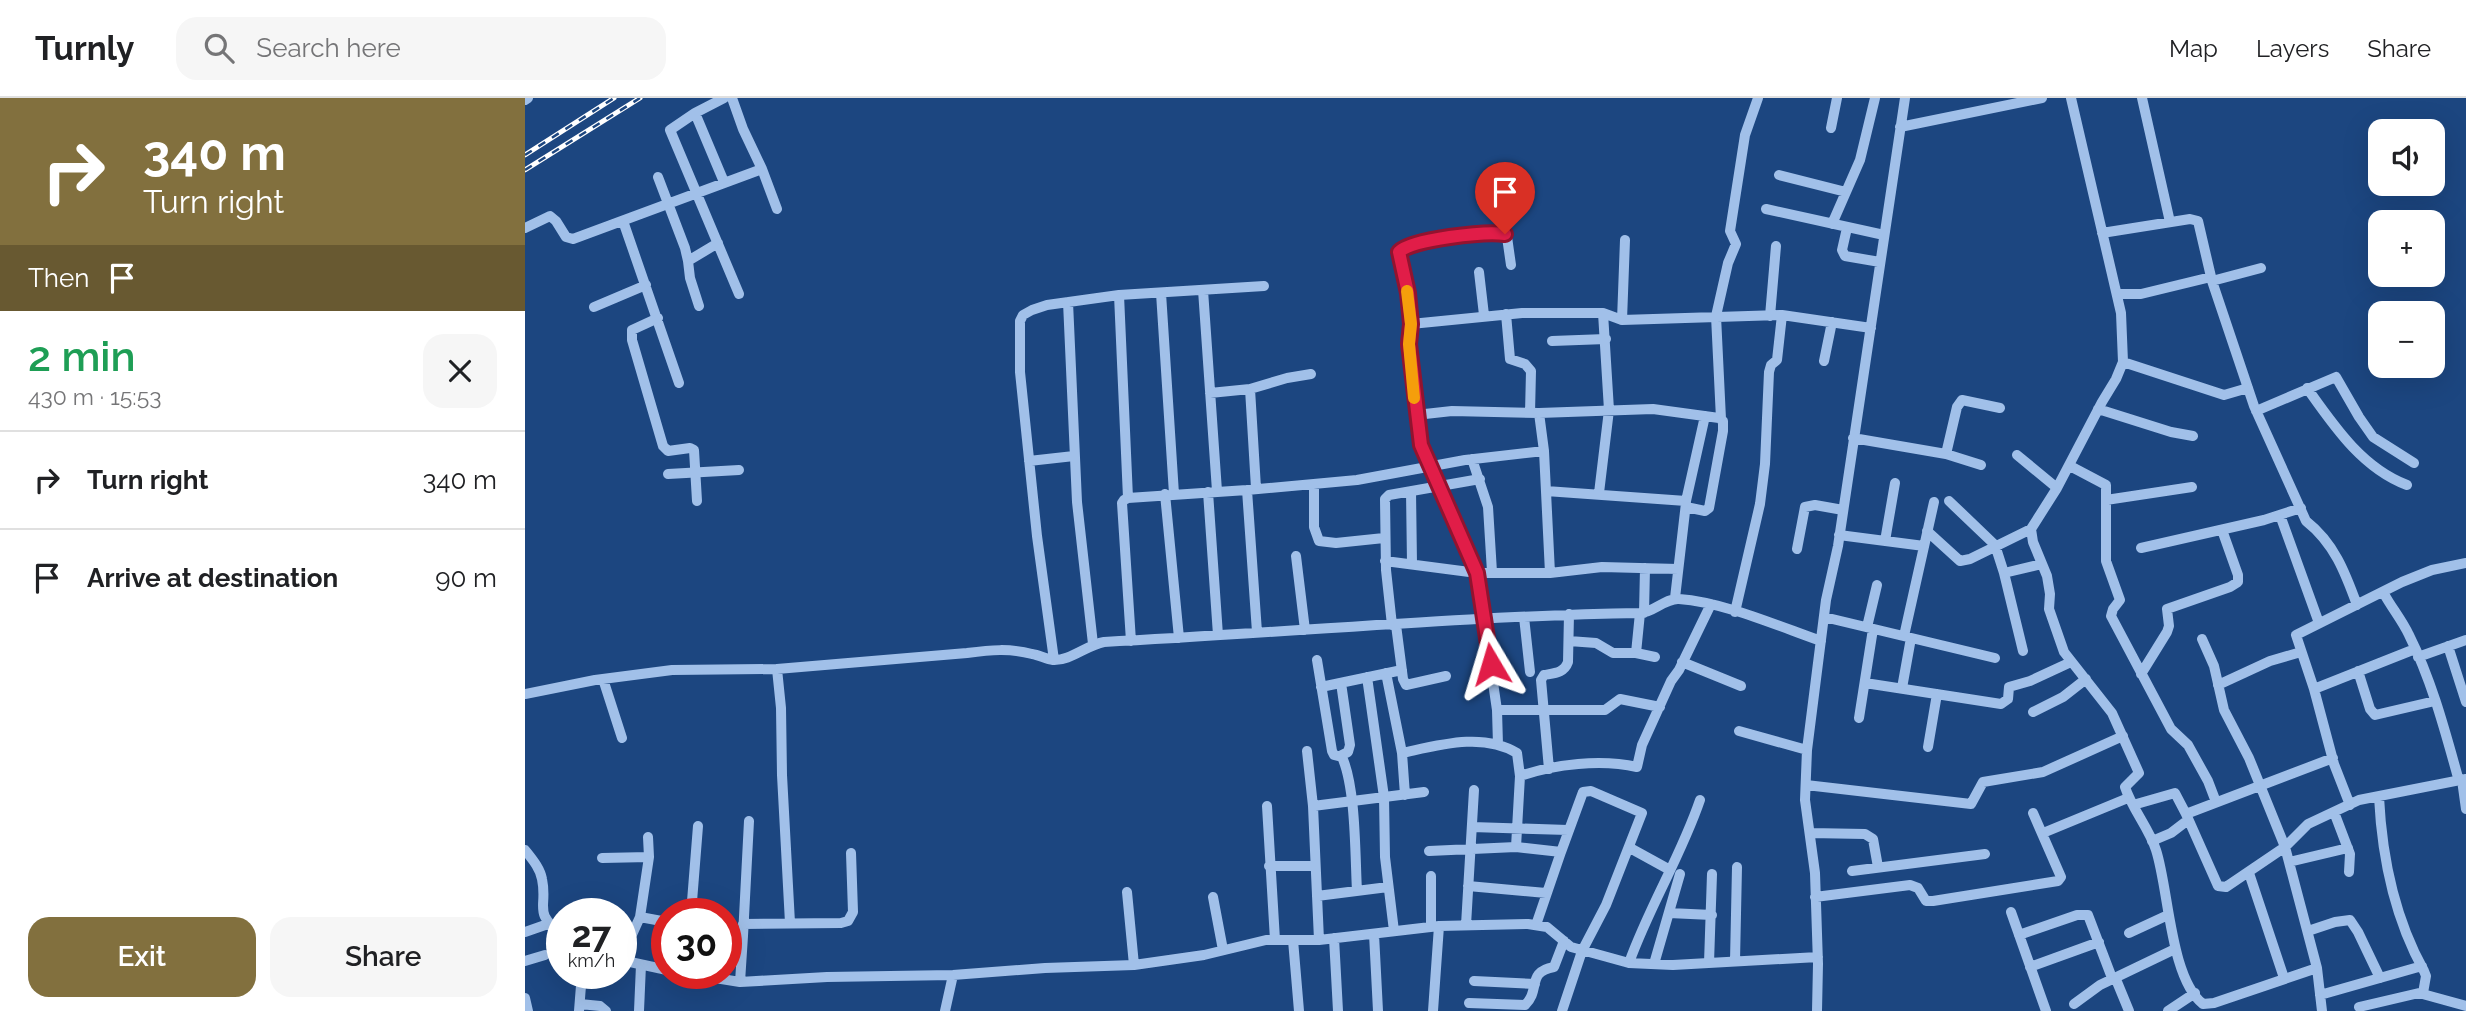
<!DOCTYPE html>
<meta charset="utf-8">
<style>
:root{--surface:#fff;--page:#f6f6f6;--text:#202124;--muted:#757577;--line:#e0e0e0;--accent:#82703e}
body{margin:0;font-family:Raleway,sans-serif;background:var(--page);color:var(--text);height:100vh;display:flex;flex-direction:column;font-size:26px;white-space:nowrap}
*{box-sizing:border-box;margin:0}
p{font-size:23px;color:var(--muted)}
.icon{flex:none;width:38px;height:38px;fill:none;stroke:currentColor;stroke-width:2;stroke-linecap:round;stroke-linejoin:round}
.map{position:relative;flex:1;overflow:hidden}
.sheet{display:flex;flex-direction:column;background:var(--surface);width:525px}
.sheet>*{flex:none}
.guide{background:#82703e;color:#fff;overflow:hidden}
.tools{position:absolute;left:1843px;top:21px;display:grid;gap:14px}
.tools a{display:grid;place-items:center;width:77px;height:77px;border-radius:14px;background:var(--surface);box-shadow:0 7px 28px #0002;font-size:35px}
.speed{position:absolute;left:21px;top:800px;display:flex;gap:14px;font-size:35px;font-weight:700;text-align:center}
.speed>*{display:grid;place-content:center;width:91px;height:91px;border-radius:50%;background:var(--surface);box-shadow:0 7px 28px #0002;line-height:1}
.speed small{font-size:18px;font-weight:400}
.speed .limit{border:10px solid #d22;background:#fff;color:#111}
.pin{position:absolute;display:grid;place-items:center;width:60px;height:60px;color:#fff;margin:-72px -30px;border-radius:50% 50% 50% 0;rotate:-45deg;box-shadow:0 0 7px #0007}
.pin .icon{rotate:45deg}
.me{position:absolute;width:77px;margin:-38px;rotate:353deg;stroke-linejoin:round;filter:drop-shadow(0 0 5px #0008)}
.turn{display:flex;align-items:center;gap:24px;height:147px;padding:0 28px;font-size:32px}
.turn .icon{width:91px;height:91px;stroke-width:2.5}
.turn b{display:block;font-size:49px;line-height:60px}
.then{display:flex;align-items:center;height:66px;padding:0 28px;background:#0003;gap:14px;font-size:26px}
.round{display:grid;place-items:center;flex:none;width:74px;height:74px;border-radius:21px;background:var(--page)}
.overview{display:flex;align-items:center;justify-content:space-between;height:119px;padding:0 28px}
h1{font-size:42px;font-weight:600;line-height:52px;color:#1e9e55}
.button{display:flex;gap:14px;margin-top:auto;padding:14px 28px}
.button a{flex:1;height:80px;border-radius:21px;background:var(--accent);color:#fff;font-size:28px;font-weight:600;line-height:80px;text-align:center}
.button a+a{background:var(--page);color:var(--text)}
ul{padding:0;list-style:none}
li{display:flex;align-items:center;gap:21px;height:98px;padding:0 28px;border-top:2px solid var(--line)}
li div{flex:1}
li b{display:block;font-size:26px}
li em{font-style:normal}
header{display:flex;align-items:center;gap:42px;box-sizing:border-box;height:98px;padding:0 35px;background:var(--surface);border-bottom:2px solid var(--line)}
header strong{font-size:33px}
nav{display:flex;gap:38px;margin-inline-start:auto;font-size:24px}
.search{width:490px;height:63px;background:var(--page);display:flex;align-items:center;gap:18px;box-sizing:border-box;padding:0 24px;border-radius:21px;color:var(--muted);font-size:26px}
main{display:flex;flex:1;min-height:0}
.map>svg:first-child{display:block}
</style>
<header>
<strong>Turnly</strong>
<div class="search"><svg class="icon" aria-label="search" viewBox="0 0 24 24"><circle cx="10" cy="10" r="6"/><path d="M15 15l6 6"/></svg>Search here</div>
<nav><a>Map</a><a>Layers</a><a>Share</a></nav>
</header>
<main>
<section class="sheet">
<div class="guide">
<div class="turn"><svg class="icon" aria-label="right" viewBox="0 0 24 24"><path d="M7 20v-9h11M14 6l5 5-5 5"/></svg><div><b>340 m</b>Turn right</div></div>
<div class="then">Then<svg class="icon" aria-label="arrive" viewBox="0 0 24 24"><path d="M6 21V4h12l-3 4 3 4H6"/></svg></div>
</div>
<div class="overview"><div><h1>2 min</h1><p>430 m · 15:53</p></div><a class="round"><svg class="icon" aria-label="close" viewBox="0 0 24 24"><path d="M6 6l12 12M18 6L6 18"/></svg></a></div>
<ul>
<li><svg class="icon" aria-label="right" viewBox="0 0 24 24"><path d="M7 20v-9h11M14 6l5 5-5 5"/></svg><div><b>Turn right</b></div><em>340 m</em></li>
<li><svg class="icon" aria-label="arrive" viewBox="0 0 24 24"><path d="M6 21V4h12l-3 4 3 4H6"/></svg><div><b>Arrive at destination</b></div><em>90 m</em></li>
</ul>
<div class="button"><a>Exit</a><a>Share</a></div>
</section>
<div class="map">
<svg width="1941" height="913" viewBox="0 0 1941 913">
<rect width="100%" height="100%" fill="#1c4680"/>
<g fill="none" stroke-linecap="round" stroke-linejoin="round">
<path stroke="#a1c0e9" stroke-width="10" d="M 199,0 L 170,15 L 145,32 L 214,196
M 1546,0 L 1596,215 L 1598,264 L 1591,281 L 1577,304 L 1532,390 L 1506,431 L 1508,444 L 1522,478 L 1525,496 L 1524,511 L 1539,554 L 1587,615 L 1614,675 L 1600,689 C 1607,711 1624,730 1631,752 C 1644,792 1645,880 1678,906 L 1689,905 L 1792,870
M 1617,0 L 1645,124
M 0,2 L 3,0
M 170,15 L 199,84
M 1375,29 L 1517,0
M 1306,30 L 1312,0
M 237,71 L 252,111
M 1254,77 L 1321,94
M 133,79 L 160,150 L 163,163 L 193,145
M 1241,111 L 1359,137
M 98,123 L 154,285
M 1307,126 L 1335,62 L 1350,0
M 0,130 L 25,118 L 31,123 L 41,139 L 48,141 L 237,71 L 218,31 L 207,0
M 1322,130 L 1317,152 L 1320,158 L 1355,164
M 1577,135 L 1665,121 L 1673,123 L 1687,183 L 1729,308 L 1781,423 C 1809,445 1820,474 1832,507
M 163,163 L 165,180 L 174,208
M 986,167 L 982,139 L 975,135 L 900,143 L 875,151 L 886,226 L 997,215 L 1078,215 L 1097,222 L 1257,217 L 1346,230
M 954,174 L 959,217
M 1687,183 L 1736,170
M 678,192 L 692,393
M 636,195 L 649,396
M 1592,196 L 1616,196 L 1686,179
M 594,197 L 603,400
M 543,204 L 552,404 L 568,546
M 69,209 L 121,187
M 981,216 L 985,261 L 1000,266 L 1006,273 L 1005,315
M 1245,218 L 1251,148
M 133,220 L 107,232 L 107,242 L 138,348 L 143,353 L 165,350 L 169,352 L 172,403
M 1097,222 L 1100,142
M 886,226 L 884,246 L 891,317 L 927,313 L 1014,315 L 1128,311 L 1194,320 L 1198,323 L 1198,333 L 1184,410 L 1180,413 L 1161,409
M 1027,243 L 1081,241
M 1299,263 L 1307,224
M 1598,264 L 1699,297 L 1723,290
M 1782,290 C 1809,328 1837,370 1882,387
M 725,291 L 731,390
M 685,295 L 725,291 L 762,280 L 786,276
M 1573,311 L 1646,334 L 1668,338
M 1731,313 L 1811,279 L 1834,319 L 1848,339 L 1889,365
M 1014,315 L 1019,353 L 1025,475
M 891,317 L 896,347 L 952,475 L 972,612 L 973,647
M 1196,321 L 1191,218 L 1203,165 L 1211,146 L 1205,133 L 1220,37 L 1233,0
M 1328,340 L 1421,356 L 1456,367
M 1421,356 L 1432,309 L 1437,302 L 1475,310
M 1492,357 L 1532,390
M 947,361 L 963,409 L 967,474
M 504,363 L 549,358
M 1545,368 L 1581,387 L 1581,463 L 1595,502 L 1588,511 L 1586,518 L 1646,631 L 1663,647 L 1683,683 L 1691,704
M 143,376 L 214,372
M 789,386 L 789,429 L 794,443 L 811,445 L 859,440
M 722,392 L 832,382 L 940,362 L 1019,353
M 886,393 L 887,466
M 1021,393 L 1161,403 L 1180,318
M 683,394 L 693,537
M 1074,395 L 1084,312 L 1078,215
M 640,396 L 654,540
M 1581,402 L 1667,389
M 1424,403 L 1470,447 L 1479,475
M 1755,417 L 1794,525
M 1402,433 L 1435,463 L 1445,461 L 1506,431
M 1314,437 L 1399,448
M 1360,443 L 1370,385
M 1616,450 L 1739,422 L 1776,410
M 1272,451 L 1280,409 L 1290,407 L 1318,412
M 771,458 L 780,532
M 860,463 L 952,475 L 1025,475 L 1077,469 L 1153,471
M 1858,494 C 1866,509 1877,522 1884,537 C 1907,583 1920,633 1934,683
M 1150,500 L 1161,405
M 1210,514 L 1235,406 L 1240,366 L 1244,274 L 1246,267 L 1252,262 L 1257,217
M 1119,515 L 1120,470
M 999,519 L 1005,574
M 1299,519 L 1470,560
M 867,527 L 861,472 L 860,401 L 864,397 L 955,381
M 871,527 L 878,581 L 881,587 L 921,578
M 1342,529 L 1352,487
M 1379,538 L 1409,404
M 1677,541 L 1689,568 L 1699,612 L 1724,660 L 1760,749 L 1701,789 L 1693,788 L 1661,716 L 1808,660
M 606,543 L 597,405 L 599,402 L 603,400 L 722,392 L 732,534
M 1044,543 L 1071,545 L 1088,555 L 1111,555 L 1130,559
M 1923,548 L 1941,604
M 1498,553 L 1479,475 L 1517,466
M 1111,555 L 1115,515
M 1893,559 L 1941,542
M 529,562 L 512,438 L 495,274 L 495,223 L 498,217 L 507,212 L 522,207 L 594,197 L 739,188
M 792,562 L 807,653 L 809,657 L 817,659 C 831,690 830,757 832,793
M 1157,564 L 1216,588
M 252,571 L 256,610 L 257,677 L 265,825
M 1833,573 L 1845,611 L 1850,617 L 1910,603
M 861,575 L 877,655 L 880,697
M 1616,576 L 1642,534 L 1644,528 L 1642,511 L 1705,489 L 1713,484 L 1713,477 L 1697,432
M 842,579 L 859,699 L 860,759 L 869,833
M 78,581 L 97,640
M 1340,585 L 1476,606 L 1483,601 L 1484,589 L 1505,583 L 1546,564
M 1693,587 L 1745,563 L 1776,554
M 796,589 L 877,572
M 1377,590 L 1386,540
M 1789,591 L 1890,551
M 0,596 L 70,582 L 147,572 L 252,571 L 442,555 C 465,552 485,550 507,556 C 514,557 521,561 528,562 C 545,563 562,547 579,544 C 758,535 936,518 1115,515 C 1128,515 1140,500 1154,501 C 1198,504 1253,528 1296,543
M 972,612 L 1080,612 L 1095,601 L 1135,609
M 1508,614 L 1538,599 L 1561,581
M 1334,620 L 1348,531
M 1214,633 L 1282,652
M 1403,649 L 1412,596
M 782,653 L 788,708 L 794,842
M 877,655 C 914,647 958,634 992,655 L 995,678 L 991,749 L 1036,754 L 1011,827
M 815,658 L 823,654 L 825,647 L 816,585
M 1024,671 L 1016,582 L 1019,577 C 1030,575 1039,575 1043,564 L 1044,516
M 995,678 C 1030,666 1076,661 1112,669 L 1117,647 L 1146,583 L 1154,572 L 1186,506
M 1937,682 L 1941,711
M 1281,687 L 1446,706 L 1458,684 L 1518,674 L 1598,638
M 1854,699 C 1857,760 1869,819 1899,873 L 1901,878 L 1898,895
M 1608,707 L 1650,695 L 1661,716
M 1825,707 L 1809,666 L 1789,591 L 1771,537 L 1877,484 L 1907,472 L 1941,465
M 742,708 L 750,842
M 788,708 L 899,694
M 1809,714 L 1825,756 L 1824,774
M 947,729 L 1043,732
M 1285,735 L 1340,736 L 1348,741 L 1353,769
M 1518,735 L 1603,700
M 1627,743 L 1646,735 L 1663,722
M 1105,750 L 1145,772
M 0,752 C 7,761 15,770 17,781 C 23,810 7,814 37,836
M 904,753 L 991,749
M 1036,754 L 1058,694 L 1066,693 L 1117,715 L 1081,807 L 1057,853 L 1037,913
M 77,760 L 124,759
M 1764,764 L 1823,750
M 744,768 L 790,768
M 1327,773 L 1460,756
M 1724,775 L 1759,880
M 906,778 L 906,829
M 943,788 L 1021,795
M 602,794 L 609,867
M 792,798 L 863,789
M 688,799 L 698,852
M 1290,799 L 1385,787 L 1393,790 L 1401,803 L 1408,803 L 1533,783 L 1536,779 L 1508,715
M 1486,814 L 1521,913
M 1144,815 L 1187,817
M 166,816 L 173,728
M 115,819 L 124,759 L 123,739
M 218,826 L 316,825 L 323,823 L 328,814 L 326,755
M 941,827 L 949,692
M 1783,833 L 1810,824 L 1825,822 L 1833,834 L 1855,880
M 0,834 L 23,826
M 201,835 L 218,838 L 224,723
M 1604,835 L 1643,817
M 849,836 L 853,913
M 1494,837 L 1552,817 L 1563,817 L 1587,880
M 809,840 L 813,913
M 768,842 L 774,913
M 96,861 L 115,819 L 142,824
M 96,862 L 142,872
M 0,863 L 20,857
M 1210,863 L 1212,769
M 1104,865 C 1124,809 1156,758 1175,702
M 1184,865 L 1187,776
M 1129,866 L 1155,776
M 1505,869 L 1574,844
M 159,875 L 215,884 L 302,879 L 428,877 L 520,870 L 609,867 L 679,857 L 741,842 L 794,842 L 914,828 L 1003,826 L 1022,829 L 1046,849 L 1104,865 L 1148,867 L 1293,859
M 1590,879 L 1604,913
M 949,883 L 1010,886
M 215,884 L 218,838
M 1795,897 L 1897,868
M 0,900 L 3,913
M 944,905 L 1000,907 C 1016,892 1001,874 1029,869 L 1039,843
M 55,906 L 75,908 L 81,913
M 1549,906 L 1575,887 L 1650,851
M 1834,909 L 1894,895 L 1941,908
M 54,913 L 57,875
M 114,913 L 116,867
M 420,913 L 428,877
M 908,913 L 914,828
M 1292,913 L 1293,866 L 1290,775 L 1280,702 L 1282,652 L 1301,502 L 1313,448 L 1380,0
M 1643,913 L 1670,895
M 1797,913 L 1792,870 L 1760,749 L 1783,726 L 1834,702 L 1941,681"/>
<defs>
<path id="rail" d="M 0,57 L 89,0
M 0,72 L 115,0"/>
</defs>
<use href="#rail" stroke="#fff" stroke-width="5"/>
<use href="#rail" stroke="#1c4680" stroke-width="2.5" stroke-dasharray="8" stroke-linecap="butt"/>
</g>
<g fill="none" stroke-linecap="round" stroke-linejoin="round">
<defs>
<path id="route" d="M 966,566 L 952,475 L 896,347 L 884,246 L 886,226 L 883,195 L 874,154 C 887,141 961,133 980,136"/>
</defs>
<use href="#route" stroke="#92132f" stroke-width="18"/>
<use href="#route" stroke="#e11d48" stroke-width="12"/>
<path stroke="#f59e0b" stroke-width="12" d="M 882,193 L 886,226 L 884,246 L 889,300"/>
</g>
</svg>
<div class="tools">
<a><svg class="icon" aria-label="sound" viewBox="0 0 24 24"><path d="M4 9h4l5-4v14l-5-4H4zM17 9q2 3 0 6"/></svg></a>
<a>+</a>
<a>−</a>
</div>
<div class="speed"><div>27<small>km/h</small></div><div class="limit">30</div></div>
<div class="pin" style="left:980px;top:136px;background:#d93025"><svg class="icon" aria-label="arrive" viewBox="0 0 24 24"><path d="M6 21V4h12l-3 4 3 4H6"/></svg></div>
<svg class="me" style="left:966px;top:566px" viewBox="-20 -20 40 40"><path d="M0-17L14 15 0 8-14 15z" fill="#e11d48" stroke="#fff" stroke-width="4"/></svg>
</div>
</main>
